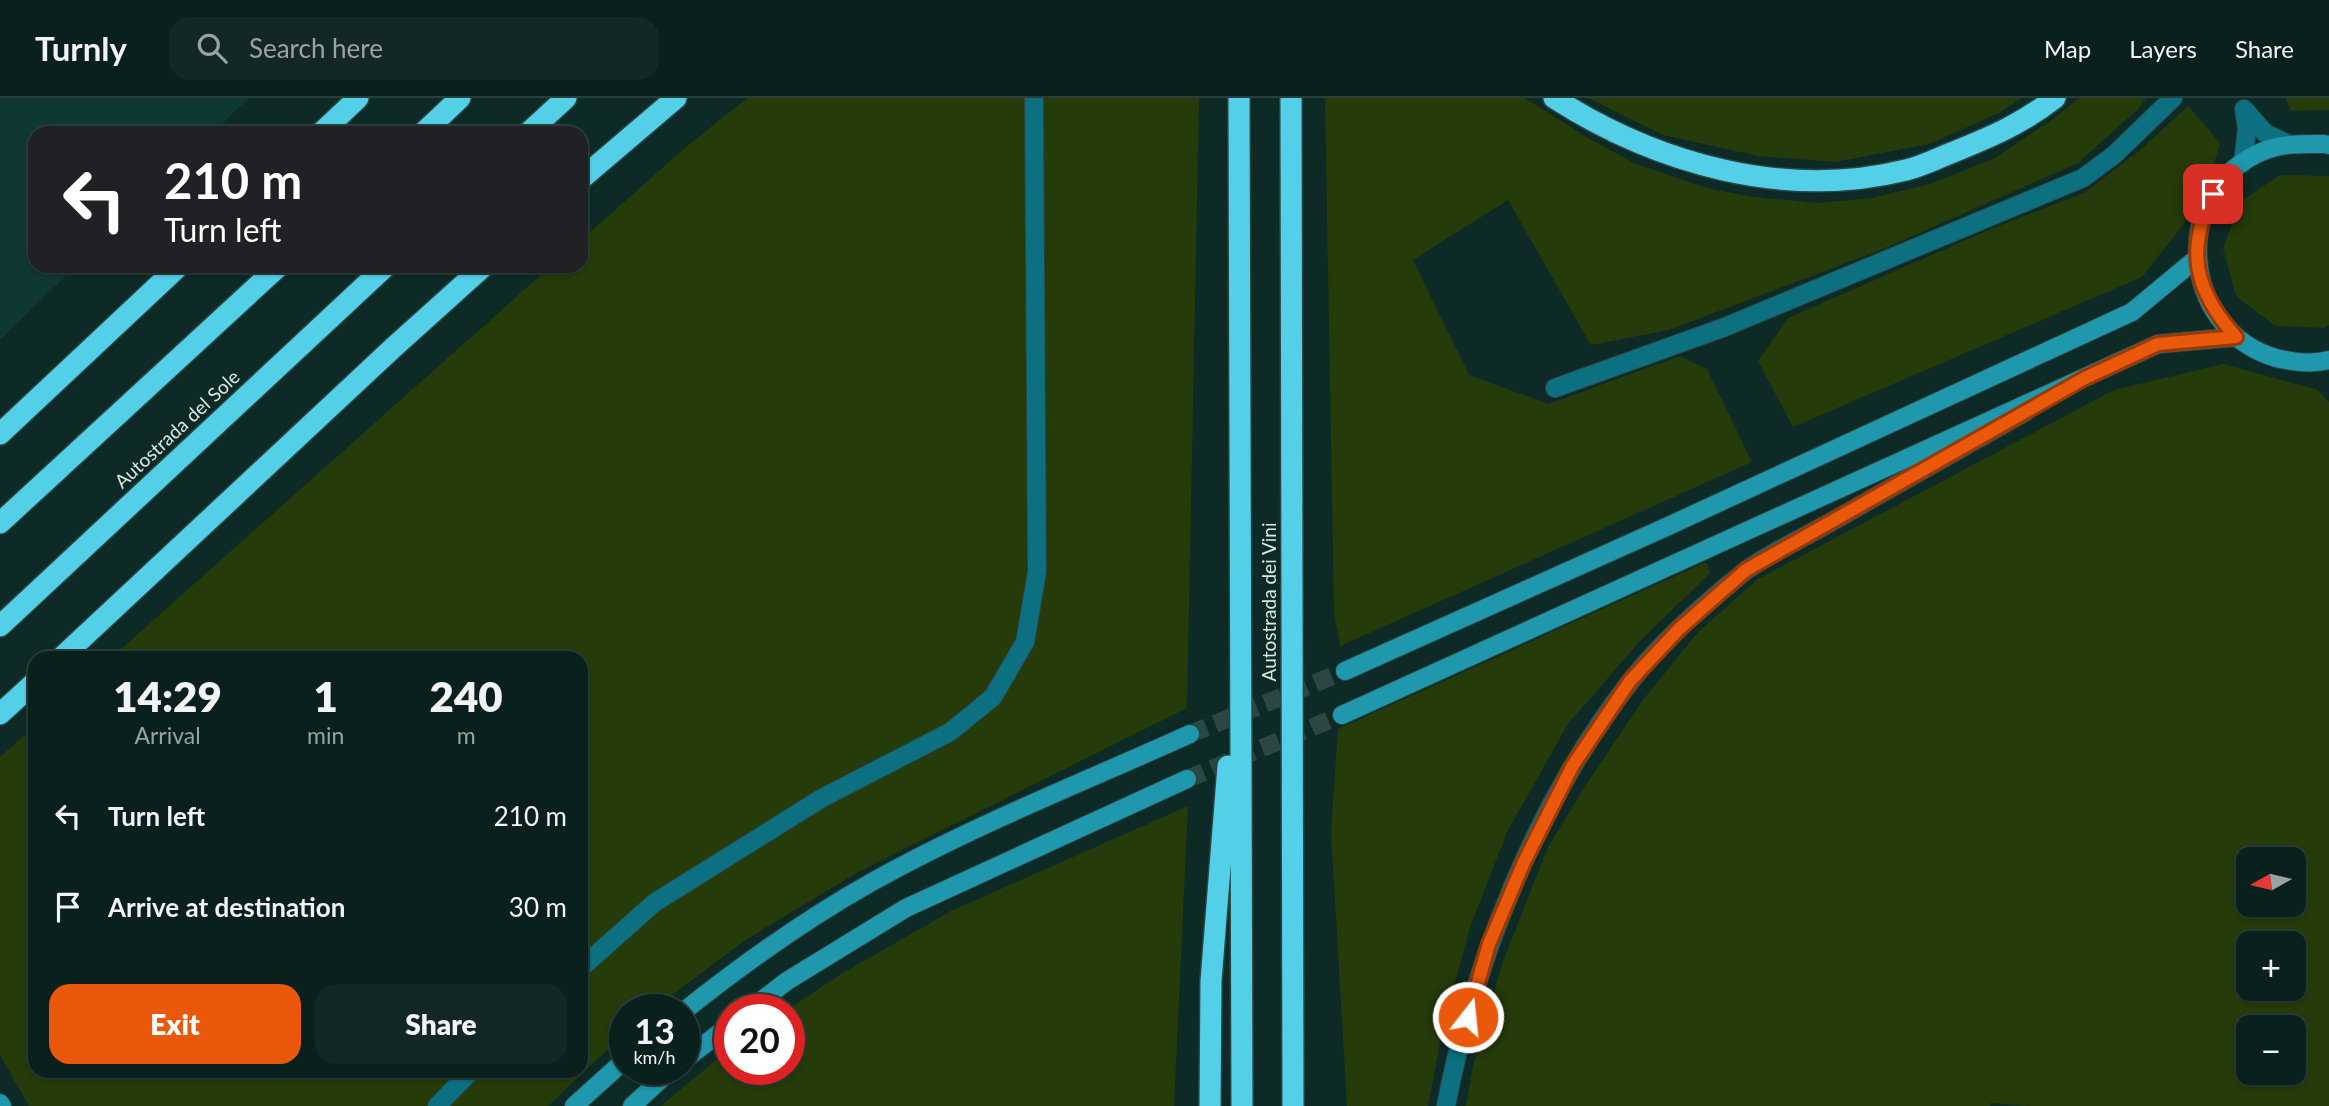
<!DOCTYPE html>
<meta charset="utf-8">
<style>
:root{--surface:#0a201c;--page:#132825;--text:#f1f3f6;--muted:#99a3a3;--line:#2a3e3b;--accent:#ea580c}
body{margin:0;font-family:Lato,sans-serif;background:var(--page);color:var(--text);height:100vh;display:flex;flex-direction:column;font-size:26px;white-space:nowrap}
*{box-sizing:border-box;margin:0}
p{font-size:23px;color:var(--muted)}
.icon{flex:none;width:38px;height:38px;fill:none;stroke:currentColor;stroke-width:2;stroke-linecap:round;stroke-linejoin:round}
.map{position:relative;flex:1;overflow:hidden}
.details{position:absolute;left:28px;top:553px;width:560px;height:427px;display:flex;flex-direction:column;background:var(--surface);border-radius:21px;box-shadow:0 2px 5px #0004,0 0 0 2px var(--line)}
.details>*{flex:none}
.hud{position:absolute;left:28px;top:28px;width:560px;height:147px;border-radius:21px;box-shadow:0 2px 5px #0004,0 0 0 2px var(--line);background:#202124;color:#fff;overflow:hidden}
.needle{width:46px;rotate:262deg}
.controls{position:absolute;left:2236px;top:749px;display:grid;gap:14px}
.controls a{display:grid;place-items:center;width:70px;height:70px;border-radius:14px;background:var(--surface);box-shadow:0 2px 5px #0004,0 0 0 2px var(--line);font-size:35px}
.speed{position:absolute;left:609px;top:896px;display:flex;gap:14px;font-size:35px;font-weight:700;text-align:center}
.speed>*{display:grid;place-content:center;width:91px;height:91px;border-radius:50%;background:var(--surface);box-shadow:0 2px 5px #0004,0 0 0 2px var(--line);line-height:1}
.speed small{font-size:18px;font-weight:400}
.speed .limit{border:10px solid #d22;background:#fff;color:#111}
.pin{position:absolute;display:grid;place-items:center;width:60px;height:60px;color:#fff;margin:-30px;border-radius:14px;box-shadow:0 4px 10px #0006}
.me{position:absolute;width:77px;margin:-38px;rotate:16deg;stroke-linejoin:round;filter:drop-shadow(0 0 5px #0008)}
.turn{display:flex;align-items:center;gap:24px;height:147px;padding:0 21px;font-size:32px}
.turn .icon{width:91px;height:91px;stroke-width:2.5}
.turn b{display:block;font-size:49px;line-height:60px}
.eta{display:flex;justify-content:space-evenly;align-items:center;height:119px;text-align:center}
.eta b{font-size:42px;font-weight:800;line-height:49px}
.button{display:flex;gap:14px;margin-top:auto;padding:14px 21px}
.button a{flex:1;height:80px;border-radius:21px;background:var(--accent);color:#fff;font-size:28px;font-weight:800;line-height:80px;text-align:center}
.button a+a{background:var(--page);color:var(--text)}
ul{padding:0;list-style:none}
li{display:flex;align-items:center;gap:21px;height:91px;padding:0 21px}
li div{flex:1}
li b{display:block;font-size:26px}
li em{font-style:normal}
header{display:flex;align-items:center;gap:42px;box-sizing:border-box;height:98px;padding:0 35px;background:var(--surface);border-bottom:2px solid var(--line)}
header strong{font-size:33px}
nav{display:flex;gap:38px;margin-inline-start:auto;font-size:24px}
.search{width:490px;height:63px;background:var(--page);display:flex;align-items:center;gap:18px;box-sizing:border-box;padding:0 24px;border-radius:21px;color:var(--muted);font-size:26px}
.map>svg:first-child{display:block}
</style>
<header>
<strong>Turnly</strong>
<div class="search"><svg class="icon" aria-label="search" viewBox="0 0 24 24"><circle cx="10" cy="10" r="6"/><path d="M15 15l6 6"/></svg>Search here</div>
<nav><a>Map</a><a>Layers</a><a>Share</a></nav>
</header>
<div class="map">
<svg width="2329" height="1008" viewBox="0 0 2329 1008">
<rect width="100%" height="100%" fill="#0e2a26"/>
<path fill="#0f3733" d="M 0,0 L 249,0 L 213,35 L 35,35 L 35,168 L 76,168 L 0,242 Z"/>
<path fill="#253b0a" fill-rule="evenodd" d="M 747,0 L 1199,0 L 1187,610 L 858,774 L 744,843 L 652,912 L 625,912 L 625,935 L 548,1008 L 29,1008 L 0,957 L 0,659 L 35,628 L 35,973 L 581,973 L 581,560 L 111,560 L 551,168 L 581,168 L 581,142 L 686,49 Z
M 1325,0 L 1525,0 L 1586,39 L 1636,66 L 1707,90 L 1753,99 L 1818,105 L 1872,100 L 1930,86 L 1993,61 L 2053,21 L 2079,0 L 2146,0 L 2139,10 L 2078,65 L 1883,151 L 1669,232 L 1591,247 L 1508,102 L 1413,162 L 1469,277 L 1549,306 L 1680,258 L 1707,271 L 1752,364 L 1340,548 L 1334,513 Z
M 1588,0 L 2022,0 L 1999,15 L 1929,46 L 1835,64 L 1758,58 L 1663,37 Z
M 2285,0 L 2329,0 L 2329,12 L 2291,13 Z
M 2188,8 L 2220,45 L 2205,99 L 2142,179 L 1793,329 L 1758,263 L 1788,220 L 1993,130 L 2084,95 L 2140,52 Z
M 2280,77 L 2329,78 L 2329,227 L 2324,230 L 2275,228 L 2236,198 L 2223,150 L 2240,104 Z
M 2223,266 L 2318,292 L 2329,304 L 2329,1008 L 2031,1008 L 1990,1005 L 1990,1008 L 1466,1008 L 1473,967 L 1502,866 L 1548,749 L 1586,687 L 1643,602 L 1698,534 L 1758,481 L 2114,292 ZM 2249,761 L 2294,761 L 2294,807 L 2249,807 ZM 2249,845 L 2294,845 L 2294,891 L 2249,891 ZM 2249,929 L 2294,929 L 2294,975 L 2249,975 Z
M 1706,464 L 1710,475 L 1640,543 L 1568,626 L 1508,732 L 1470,829 L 1442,934 L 1428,1008 L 1347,1008 L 1331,734 L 1338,631 Z
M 1188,708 L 1174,1008 L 661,1008 L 730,950 L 730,971 L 789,971 L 789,912 L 787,912 L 841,876 L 951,813 Z"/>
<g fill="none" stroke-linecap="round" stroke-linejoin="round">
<path stroke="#2c4743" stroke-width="18" stroke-dasharray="18 9" stroke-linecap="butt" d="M 1190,636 L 1345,573
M 1187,681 L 1342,617"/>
<defs>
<path id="lane" d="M 2243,65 L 2247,31 L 2244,11 L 2265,35 L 2288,46
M 1555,290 L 1725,229 L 2083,80 L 2114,57 L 2173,0
M 581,870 L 654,805 L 822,700 L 950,634 L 993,599 L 1025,544 L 1037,474 L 1034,2
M 437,1008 L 471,973
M 1446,1008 C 1474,862 1538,702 1630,584 C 1662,543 1704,506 1744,474 C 1767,456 1805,439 1831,424 C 1896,387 1960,351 2025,314"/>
<path id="secondary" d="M 2329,47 L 2324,46 C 2304,46 2285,45 2266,52 C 2169,89 2178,231 2276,260 C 2293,264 2312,267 2329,262
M 1345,573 L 1664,430 L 2132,214 L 2197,160
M 1342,617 L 2158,246 L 2236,239
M 749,912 L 787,883 L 906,810 L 1187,681
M 684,913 C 743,866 806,821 872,784 C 974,727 1084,684 1190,636
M 684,962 L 730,927
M 0,1005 L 2,1008
M 574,1008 L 625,962
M 632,1008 L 672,971"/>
<path id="highway" d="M 1239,0 L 1242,1008
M 1291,0 L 1293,1008
M 1554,0 C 1657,66 1785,102 1906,72 C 1923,68 1940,59 1956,53 C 1993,38 2023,25 2055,0
M 321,35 L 358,0
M 423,35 L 460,0
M 528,35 L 566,0
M 581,81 L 676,0
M 0,336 L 179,168
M 0,425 L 279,168
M 0,528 L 386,168
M 61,560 L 394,249 L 484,168
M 0,616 L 35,584
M 1210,1008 L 1211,883 L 1228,668"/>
</defs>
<use href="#lane" stroke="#2a4541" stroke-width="20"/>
<use href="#secondary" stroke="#2a4541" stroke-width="20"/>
<use href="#highway" stroke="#2a4541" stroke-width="24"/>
<use href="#lane" stroke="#0c7080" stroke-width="18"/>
<use href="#secondary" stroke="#1f97ac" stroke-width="18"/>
<use href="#highway" stroke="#54cfe8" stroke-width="21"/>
</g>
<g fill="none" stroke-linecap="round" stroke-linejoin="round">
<defs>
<path id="route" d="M 1468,919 L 1489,846 L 1524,764 L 1573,667 L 1630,583 L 1679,531 L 1746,472 L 2085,280 L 2158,246 L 2236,239 C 2195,193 2185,153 2213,96"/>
</defs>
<use href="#route" stroke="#983908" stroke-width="18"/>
<use href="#route" stroke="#ea580c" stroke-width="12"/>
</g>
<g text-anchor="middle" stroke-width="7" stroke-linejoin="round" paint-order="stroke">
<g font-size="19" fill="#d9e9e6" stroke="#0e2a26">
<text transform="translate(177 331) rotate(-43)" y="7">Autostrada del Sole</text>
<text transform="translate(1269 504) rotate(-90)" y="7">Autostrada dei Vini</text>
</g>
</g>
</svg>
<div class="controls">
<a><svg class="needle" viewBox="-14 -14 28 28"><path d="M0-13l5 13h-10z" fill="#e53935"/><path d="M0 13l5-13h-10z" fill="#99a3a3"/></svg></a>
<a>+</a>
<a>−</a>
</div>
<div class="speed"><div>13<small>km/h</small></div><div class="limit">20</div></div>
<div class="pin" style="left:2213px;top:96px;background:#d93025"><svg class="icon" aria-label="arrive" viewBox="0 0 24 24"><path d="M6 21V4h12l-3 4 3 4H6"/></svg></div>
<svg class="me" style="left:1468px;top:919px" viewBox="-20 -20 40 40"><circle r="17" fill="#ea580c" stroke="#fff" stroke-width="3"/><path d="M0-11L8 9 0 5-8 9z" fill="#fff"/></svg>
<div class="hud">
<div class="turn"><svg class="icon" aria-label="left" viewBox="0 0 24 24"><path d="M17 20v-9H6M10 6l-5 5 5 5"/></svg><div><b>210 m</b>Turn left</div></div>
</div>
<section class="details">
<div class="eta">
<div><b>14:29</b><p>Arrival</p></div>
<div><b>1</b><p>min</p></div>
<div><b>240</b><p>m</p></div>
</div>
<ul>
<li><svg class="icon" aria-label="left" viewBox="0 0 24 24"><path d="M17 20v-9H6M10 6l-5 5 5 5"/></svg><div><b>Turn left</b></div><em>210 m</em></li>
<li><svg class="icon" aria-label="arrive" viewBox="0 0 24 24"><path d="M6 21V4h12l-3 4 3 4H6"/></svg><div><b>Arrive at destination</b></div><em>30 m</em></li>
</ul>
<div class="button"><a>Exit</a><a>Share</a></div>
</section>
</div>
